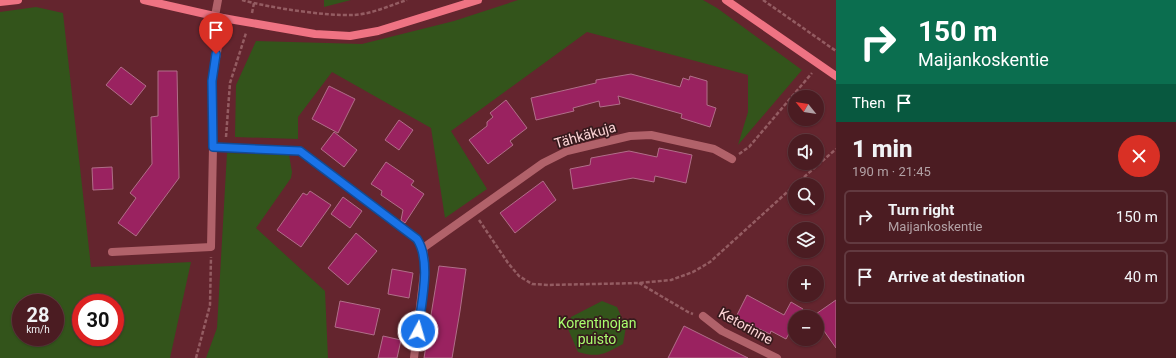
<!DOCTYPE html>
<meta charset="utf-8">
<style>
:root{--surface:#4b1c22;--page:#52252a;--text:#f1f3f6;--muted:#b2a1a5;--line:#623a40}
body{margin:0;font-family:Roboto,sans-serif;background:var(--page);color:var(--text);height:100vh;display:flex;flex-direction:column;font-size:15px;white-space:nowrap}
*{box-sizing:border-box;margin:0}
p{font-size:13px;color:var(--muted)}
.icon{flex:none;width:22px;height:22px;fill:none;stroke:currentColor;stroke-width:2;stroke-linecap:round;stroke-linejoin:round}
.map{position:relative;flex:1;overflow:hidden}
.sheet{display:flex;flex-direction:column;background:var(--surface);width:340px}
.sheet>*{flex:none}
.banner{background:#0b6e4f;color:#fff;overflow:hidden}
.needle{width:26px;rotate:300deg}
.tools{position:absolute;left:788px;top:90px;display:grid;gap:8px}
.tools a{display:grid;place-items:center;width:36px;height:36px;border-radius:50%;background:var(--surface);box-shadow:0 1px 3px #0004,0 0 0 1px var(--line);font-size:20px}
.speed{position:absolute;left:12px;top:294px;display:flex;gap:8px;font-size:20px;font-weight:700;text-align:center}
.speed>*{display:grid;place-content:center;width:52px;height:52px;border-radius:50%;background:var(--surface);box-shadow:0 1px 3px #0004,0 0 0 1px var(--line);line-height:1}
.speed small{font-size:10px;font-weight:400}
.speed .limit{border:6px solid #d22;background:#fff;color:#111}
.pin{position:absolute;display:grid;place-items:center;width:34px;height:34px;color:#fff;margin:-41px -17px;border-radius:50% 50% 50% 0;rotate:-45deg;box-shadow:0 0 4px #0007}
.pin .icon{rotate:45deg}
.me{position:absolute;width:44px;margin:-22px;rotate:6deg;stroke-linejoin:round;filter:drop-shadow(0 0 3px #0008)}
.turn{display:flex;align-items:center;gap:14px;height:84px;padding:0 16px;font-size:18px}
.turn .icon{width:52px;height:52px;stroke-width:2.5}
.turn b{display:block;font-size:28px;line-height:34px}
.then{display:flex;align-items:center;height:38px;padding:0 16px;background:#0003;gap:8px;font-size:15px}
.round{display:grid;place-items:center;flex:none;width:42px;height:42px;border-radius:21px;background:var(--page)}
.head{display:flex;align-items:center;justify-content:space-between;height:68px;padding:0 16px}
h1{font-size:24px;font-weight:800;line-height:30px}
ul{padding:0;list-style:none}
li{display:flex;align-items:center;gap:12px;height:54px;margin:0 8px 6px;padding:0 8px;border:2px solid var(--line);border-radius:6px}
li div{flex:1}
li b{display:block;font-size:15px}
li em{font-style:normal}
main{display:flex;flex:1;min-height:0}
.map>svg:first-child{display:block}
</style>
<main>
<div class="map">
<svg width="836" height="358" viewBox="0 0 836 358">
<rect width="100%" height="100%" fill="#64252e"/>
<path fill="#33541b" fill-rule="evenodd" d="M 324,0 L 351,0 L 324,7 Z
M 518,0 L 703,0 L 717,8 L 802,70 L 738,145 L 748,112 L 748,75 L 587,32 L 451,131 L 487,189 L 445,218 L 431,128 L 332,72 L 298,117 L 298,139 L 235,137 L 236,85 L 256,41 L 362,44 L 454,21 Z
M 36,7 L 63,13 L 91,267 L 191,262 L 170,358 L 0,358 L 0,12 ZM 21,303 L 55,303 L 55,337 L 21,337 ZM 81,303 L 115,303 L 115,337 L 81,337 Z
M 227,153 L 289,155 L 292,172 L 291,178 L 256,228 L 325,291 L 328,358 L 206,358 L 217,328 Z
M 602,301 L 617,307 L 626,327 L 623,344 C 604,354 600,358 578,352 L 568,329 L 571,317 Z"/>
<path fill="#9a2260" stroke="#b16e89" d="M 121,67 L 146,86 L 131,105 L 106,85 Z
M 158,71 L 177,71 L 179,178 L 136,236 L 118,223 L 136,198 L 130,193 L 152,164 L 151,117 L 158,116 Z
M 631,74 L 680,87 L 683,78 L 689,80 L 690,76 L 707,81 L 707,105 L 716,108 L 710,127 L 681,118 L 682,114 L 618,96 L 620,104 L 600,107 L 599,101 L 573,108 L 574,111 L 536,120 L 531,98 L 596,83 L 596,80 Z
M 329,86 L 355,99 L 338,133 L 312,119 Z
M 506,100 L 527,128 L 510,141 L 513,145 L 488,164 L 469,140 L 487,126 L 487,122 L 493,117 L 490,113 Z
M 399,120 L 413,130 L 399,150 L 385,140 Z
M 334,132 L 357,150 L 344,167 L 321,149 Z
M 659,148 L 692,155 L 686,183 L 655,176 L 654,182 L 633,178 L 573,189 L 570,169 L 590,165 L 591,158 L 629,151 L 657,157 Z
M 386,162 L 414,181 L 411,185 L 424,194 L 405,223 L 401,220 L 403,210 L 381,195 L 382,191 L 371,184 Z
M 112,167 L 113,189 L 93,190 L 92,168 Z
M 543,181 L 556,200 L 515,233 L 500,213 Z
M 310,191 L 331,205 L 301,247 L 277,230 L 303,193 L 307,195 Z
M 343,197 L 362,211 L 350,228 L 331,214 Z
M 356,233 L 377,251 L 348,285 L 328,268 Z
M 439,266 L 466,269 L 460,311 L 452,358 L 424,358 Z
M 392,269 L 413,273 L 409,298 L 388,294 Z
M 747,295 L 784,315 L 791,302 L 803,309 L 798,317 L 795,317 L 795,323 L 786,339 L 771,331 L 770,334 L 753,326 L 750,330 L 734,321 Z
M 836,300 L 836,348 L 817,321 L 817,317 L 813,316 Z
M 340,301 L 380,309 L 374,335 L 335,327 Z
M 684,326 L 748,358 L 668,358 Z
M 383,336 L 401,340 L 397,358 L 378,358 Z"/>
<g fill="none" stroke-linecap="round" stroke-linejoin="round">
<path stroke="#945c62" stroke-width="2.5" stroke-dasharray="4 2" stroke-linecap="butt" d="M 242,0 C 271,8 324,16 354,15 C 372,14 391,5 407,0
M 763,0 L 836,51
M 252,13 L 254,3
M 226,137 L 230,83 L 246,33
M 739,154 L 749,147 L 812,73
M 795,185 L 836,149
M 479,220 L 508,263 L 519,276 L 532,284 L 548,285 L 639,283 L 671,280 L 693,272 L 710,262 L 795,185
M 639,283 L 688,312 L 693,314
M 196,358 L 210,305 L 211,257"/>
<path stroke="#b1626a" stroke-width="8" d="M 215,16 L 218,0
M 213,147 L 300,151 L 417,239 L 423,248 L 425,264 L 414,358
M 423,248 L 543,163 L 567,151 L 630,136 L 651,135 L 714,149 L 732,159
M 112,252 L 211,247 L 213,147 L 212,81 L 223,18
M 703,316 L 722,331 L 777,358"/>
<path stroke="#ef7383" stroke-width="8" d="M 144,0 L 223,18 L 315,34 L 350,36 L 378,31 L 478,0
M 726,0 L 836,76
M 0,2 L 18,0"/>
</g>
<g fill="none" stroke-linecap="round" stroke-linejoin="round">
<defs>
<path id="route" d="M 216,54 L 212,81 L 213,147 L 300,151 L 417,239 C 432,262 421,304 418,331"/>
</defs>
<use href="#route" stroke="#114b97" stroke-width="10"/>
<use href="#route" stroke="#1a73e8" stroke-width="7"/>
</g>
<g text-anchor="middle" stroke-width="3.5" stroke-linejoin="round" paint-order="stroke">
<g font-size="14" fill="#fdd4d6" stroke="#371a1d">
<text transform="translate(585 135) rotate(-16)" y="5">Tähkäkuja</text>
<text transform="translate(746 326) rotate(29)" y="5">Ketorinne</text>
</g>
<g font-size="14" fill="#a9fd6e" stroke="#371a1d">
<text x="597" y="328">Korentinojan<tspan x="597" dy="16">puisto</tspan></text>
</g>
</g>
</svg>
<div class="tools">
<a><svg class="needle" viewBox="-14 -14 28 28"><path d="M0-13l5 13h-10z" fill="#e53935"/><path d="M0 13l5-13h-10z" fill="#b2a1a5"/></svg></a>
<a><svg class="icon" aria-label="sound" viewBox="0 0 24 24"><path d="M4 9h4l5-4v14l-5-4H4zM17 9q2 3 0 6"/></svg></a>
<a><svg class="icon" aria-label="search" viewBox="0 0 24 24"><circle cx="10" cy="10" r="6"/><path d="M15 15l6 6"/></svg></a>
<a><svg class="icon" aria-label="layers" viewBox="0 0 24 24"><path d="M12 4l9 5-9 5-9-5zM3 14l9 5 9-5"/></svg></a>
<a>+</a>
<a>−</a>
</div>
<div class="speed"><div>28<small>km/h</small></div><div class="limit">30</div></div>
<div class="pin" style="left:216px;top:54px;background:#d93025"><svg class="icon" aria-label="arrive" viewBox="0 0 24 24"><path d="M6 21V4h12l-3 4 3 4H6"/></svg></div>
<svg class="me" style="left:418px;top:331px" viewBox="-20 -20 40 40"><circle r="17" fill="#1a73e8" stroke="#fff" stroke-width="3"/><path d="M0-11L8 9 0 5-8 9z" fill="#fff"/></svg>
</div>
<section class="sheet">
<div class="banner">
<div class="turn"><svg class="icon" aria-label="right" viewBox="0 0 24 24"><path d="M7 20v-9h11M14 6l5 5-5 5"/></svg><div><b>150 m</b>Maijankoskentie</div></div>
<div class="then">Then<svg class="icon" aria-label="arrive" viewBox="0 0 24 24"><path d="M6 21V4h12l-3 4 3 4H6"/></svg></div>
</div>
<div class="head"><div><h1>1 min</h1><p>190 m · 21:45</p></div><a class="round" style="background:#d93025;color:#fff"><svg class="icon" aria-label="close" viewBox="0 0 24 24"><path d="M6 6l12 12M18 6L6 18"/></svg></a></div>
<ul>
<li><svg class="icon" aria-label="right" viewBox="0 0 24 24"><path d="M7 20v-9h11M14 6l5 5-5 5"/></svg><div><b>Turn right</b><p>Maijankoskentie</p></div><em>150 m</em></li>
<li><svg class="icon" aria-label="arrive" viewBox="0 0 24 24"><path d="M6 21V4h12l-3 4 3 4H6"/></svg><div><b>Arrive at destination</b></div><em>40 m</em></li>
</ul>
</section>
</main>
